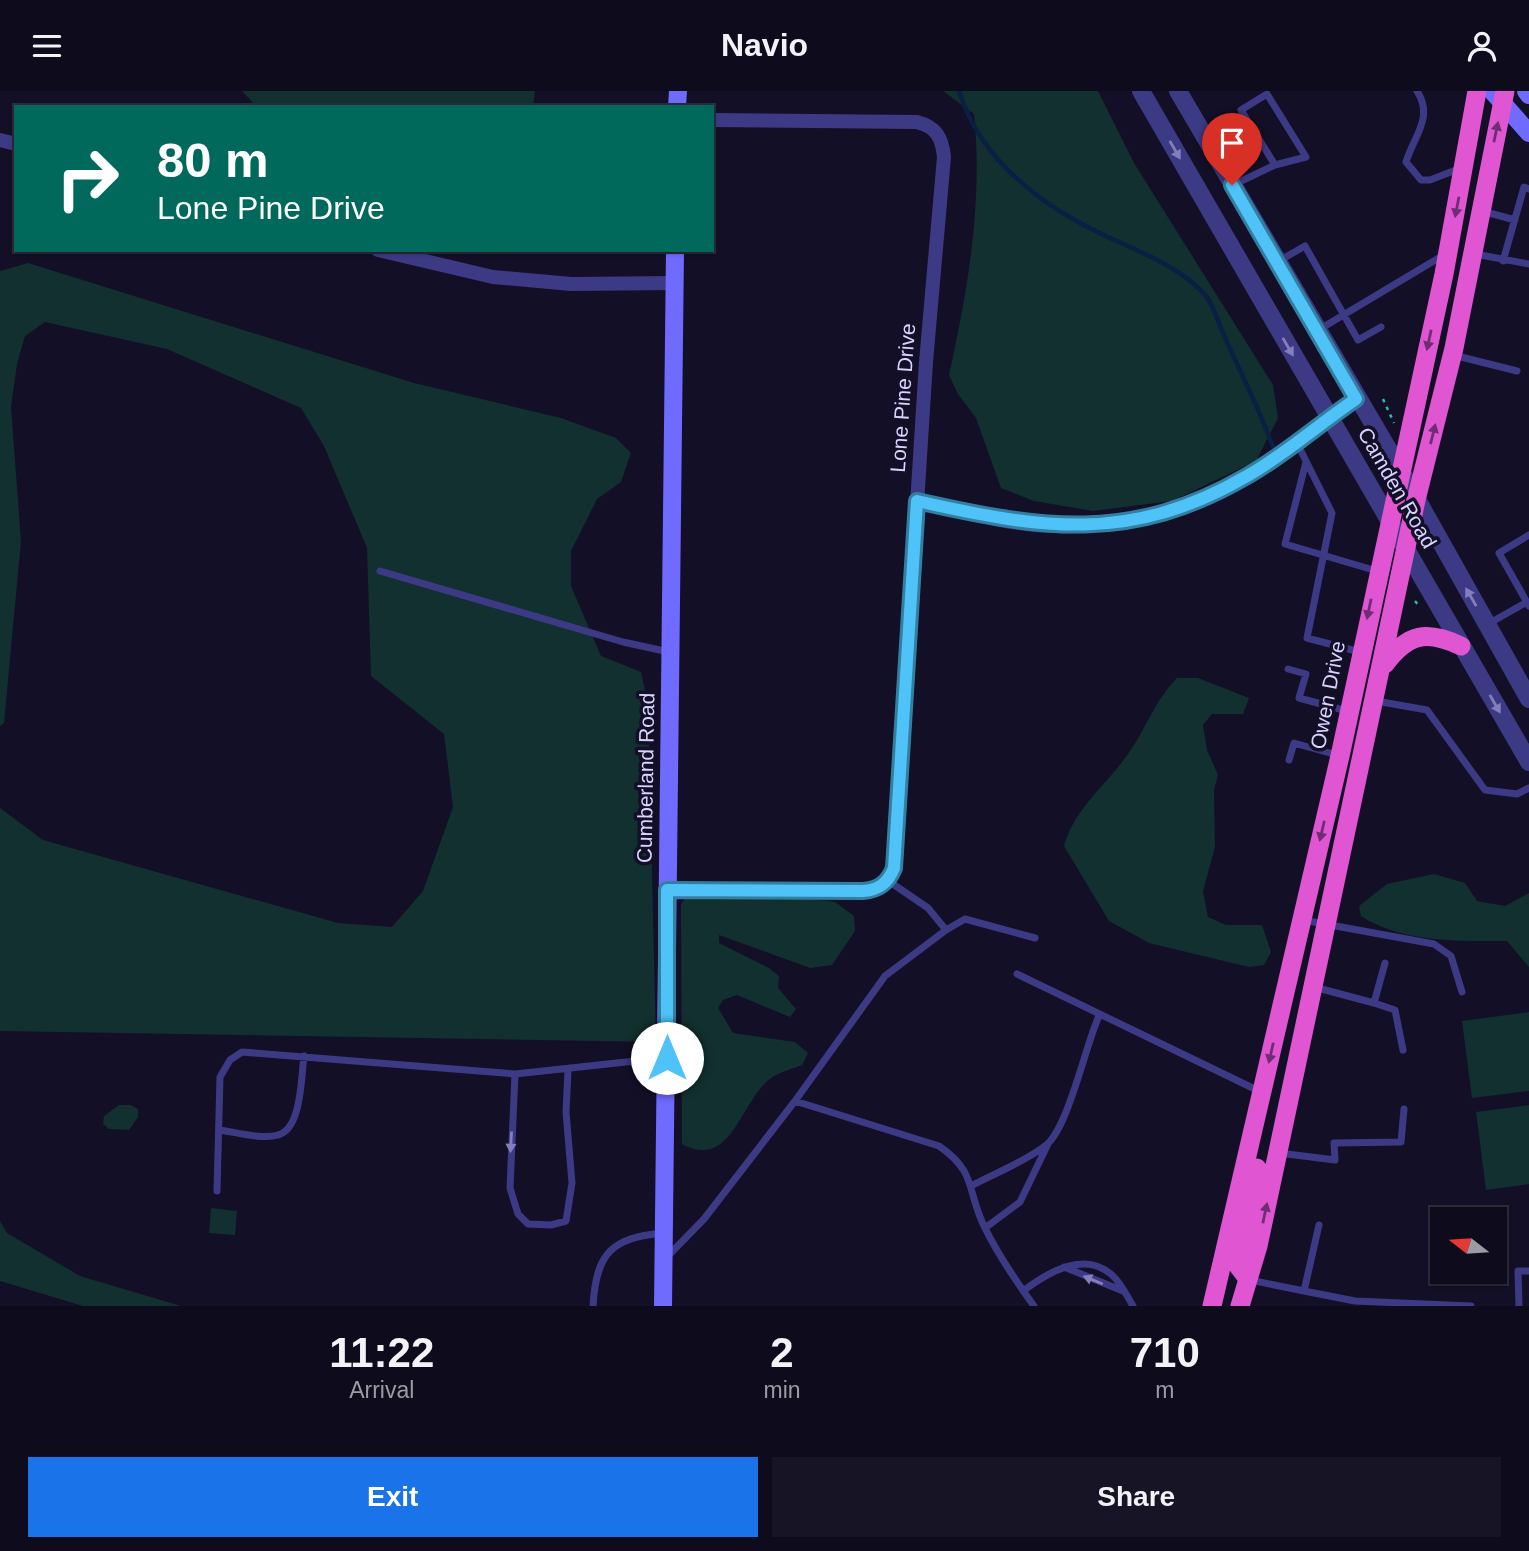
<!DOCTYPE html>
<style>
:root{--surface:#0e0b1c;--page:#171425;--text:#f1f3f6;--muted:#9b9ba3;--line:#2e2b3b;--accent:#1a73e8}
body{margin:0;font-family:Helvetica,sans-serif;background:var(--page);color:var(--text);height:100vh;display:flex;flex-direction:column;font-size:26px;white-space:nowrap}
*{box-sizing:border-box;margin:0}
p{font-size:23px;color:var(--muted)}
.icon{flex:none;width:38px;height:38px;fill:none;stroke:currentColor;stroke-width:2;stroke-linecap:round;stroke-linejoin:round}
.map{position:relative;height:1215px;overflow:hidden}
.panel{display:flex;flex-direction:column;background:var(--surface);flex:1}
.panel>*{flex:none}
.top-card{position:absolute;left:14px;top:14px;width:700px;height:147px;border-radius:0px;box-shadow:0 2px 5px #0004,0 0 0 2px var(--line);background:#00695c;color:#fff;overflow:hidden}
.needle{width:46px;rotate:287deg}
.tools{position:absolute;left:1430px;top:1116px;display:grid;gap:14px}
.tools a{display:grid;place-items:center;width:77px;height:77px;border-radius:0px;background:var(--surface);box-shadow:0 2px 5px #0004,0 0 0 2px var(--line);font-size:35px}
.pin{position:absolute;display:grid;place-items:center;width:60px;height:60px;color:#fff;margin:-72px -30px;border-radius:50% 50% 50% 0;rotate:-45deg;box-shadow:0 0 7px #0007}
.pin .icon{rotate:45deg}
.me{position:absolute;width:77px;margin:-38px;rotate:0deg;stroke-linejoin:round;filter:drop-shadow(0 0 5px #0008)}
.turn{display:flex;align-items:center;gap:24px;height:147px;padding:0 28px;font-size:32px}
.turn .icon{width:91px;height:91px;stroke-width:2.5}
.turn b{display:block;font-size:49px;line-height:60px}
.eta{display:flex;justify-content:space-evenly;align-items:center;height:119px;text-align:center}
.eta b{font-size:42px;font-weight:700;line-height:49px}
.cta{display:flex;gap:14px;margin-top:auto;padding:14px 28px}
.cta a{flex:1;height:80px;border-radius:0px;background:var(--accent);color:#fff;font-size:28px;font-weight:700;line-height:80px;text-align:center}
.cta a+a{background:var(--page);color:var(--text)}
header{display:flex;justify-content:space-between;align-items:center;height:91px;padding:0 28px;background:var(--surface);font-size:32px;font-weight:700}
.map>svg:first-child{display:block}
</style>
<header><svg class="icon" aria-label="menu" viewBox="0 0 24 24"><path d="M4 6h16M4 12h16M4 18h16"/></svg>Navio<svg class="icon" aria-label="person" viewBox="0 0 24 24"><circle cx="12" cy="8" r="4"/><path d="M4 21q1-7 8-7t8 7"/></svg></header>
<div class="map">
<svg width="1529" height="1215" viewBox="0 0 1529 1215">
<rect width="100%" height="100%" fill="#130f26"/>
<path fill="#12302f" d="M 242,0 L 535,0 L 533,16 L 257,16 Z
M 943,0 L 1098,0 L 1134,72 L 1273,294 L 1278,327 L 1256,370 L 1172,410 L 1093,420 L 1034,410 L 1001,397 L 976,327 L 958,303 L 949,284 C 968,197 983,112 974,23 Z
M 28,172 L 414,292 L 561,327 L 616,347 L 631,362 L 621,391 L 597,408 L 571,460 L 571,495 L 601,565 L 641,581 L 648,613 L 656,951 L 0,940 L 0,717 L 43,749 L 338,832 L 392,836 L 423,800 L 453,716 L 444,643 L 371,585 L 367,457 L 324,355 L 301,317 L 167,258 L 45,231 L 25,245 L 17,273 L 11,316 L 21,450 L 4,632 L 0,635 L 0,180 Z
M 1177,587 L 1198,587 L 1249,607 L 1243,623 L 1212,623 L 1203,634 L 1207,659 L 1218,684 L 1214,699 L 1215,756 L 1203,800 L 1208,826 L 1226,834 L 1262,834 L 1271,861 L 1264,874 L 1249,876 L 1149,852 L 1109,830 L 1064,755 C 1075,716 1106,695 1128,663 C 1146,638 1155,609 1177,587 Z
M 1434,783 L 1465,792 L 1477,810 L 1505,815 L 1529,802 L 1529,876 L 1507,850 C 1460,850 1402,852 1361,825 L 1359,815 L 1387,793 Z
M 791,805 L 835,811 L 854,825 L 855,840 L 832,874 L 810,877 L 719,844 L 719,852 L 769,877 L 779,885 L 778,897 L 796,918 L 790,926 L 737,904 L 723,909 L 718,917 L 733,942 L 795,951 L 808,962 L 802,974 C 792,978 780,981 771,987 C 740,1010 732,1080 682,1053 L 681,813 L 686,806 Z
M 1529,921 L 1529,1000 L 1472,1007 L 1462,930 Z
M 119,1014 L 131,1014 L 138,1018 L 138,1026 L 129,1039 L 109,1038 L 103,1033 L 104,1025 Z
M 1529,1014 L 1529,1093 L 1486,1099 L 1476,1021 Z
M 211,1117 L 237,1120 L 235,1144 L 209,1142 Z
M 0,1130 L 7,1142 L 80,1185 L 181,1215 L 83,1215 L 0,1190 Z"/>
<g fill="none" stroke-linecap="round" stroke-linejoin="round">
<path stroke="#0a1f44" stroke-width="4.5" d="M 959,0 C 981,71 1045,117 1110,147 C 1143,162 1182,177 1206,205 C 1214,215 1218,232 1224,244 C 1240,281 1259,317 1273,356"/>
<path stroke="#2fb8b0" stroke-width="2.5" stroke-dasharray="3.5 5" stroke-linecap="butt" d="M 1383,308 L 1394,332
M 1415,510 L 1420,516"/>
<path stroke="#3d3a85" stroke-width="7" d="M 1417,0 C 1434,26 1414,45 1406,71 L 1421,89 L 1430,89 L 1461,77
M 1233,94 L 1275,74 L 1241,19 L 1267,3 L 1306,66 L 1275,74
M 1482,120 L 1515,129
M 1475,163 L 1529,173
M 1503,170 L 1524,96 L 1529,98
M 1277,171 L 1305,155 L 1358,249 L 1381,236
M 1320,238 L 1442,165
M 1453,264 L 1517,280
M 1297,352 L 1332,422 L 1307,547 L 1360,561
M 1306,371 L 1285,453 L 1377,480
M 1529,444 L 1499,462 L 1529,515
M 380,480 L 623,551 L 669,561
M 1488,533 L 1527,511
M 1288,578 L 1306,583 L 1299,607 L 1347,620
M 1376,610 L 1427,619 L 1485,699 L 1517,703 L 1529,697
M 1289,669 L 1294,652 L 1337,664
M 1303,829 L 1434,853 L 1451,865 L 1462,901
M 946,839 L 965,828 L 1035,847
M 1385,872 L 1374,912 L 1395,919 L 1403,959
M 1017,883 L 1261,1001
M 1314,896 L 1374,912
M 515,983 L 510,1097 L 518,1123 L 528,1133 L 551,1134 L 566,1130 L 572,1092 L 566,1021 L 568,980
M 795,1010 L 885,885 L 946,839 L 928,817 L 887,789
M 219,1039 C 236,1041 262,1049 278,1044 C 302,1038 301,985 304,965
M 1279,1062 L 1335,1069 L 1334,1052 L 1401,1051 L 1404,1018
M 973,1094 C 996,1082 1024,1071 1045,1055 C 1068,1039 1086,952 1099,925
M 217,1100 L 220,986 L 230,969 L 242,961 L 515,983 L 663,967
M 1319,1134 L 1304,1200 L 1355,1210 L 1471,1215
M 985,1137 L 1020,1111 L 1047,1055
M 666,1167 L 704,1128 L 795,1010 L 939,1055 C 978,1082 966,1100 985,1137 C 998,1164 1016,1190 1034,1215
M 1064,1176 L 1123,1200
M 1250,1189 L 1304,1200
M 1023,1200 C 1047,1182 1084,1159 1112,1184 C 1121,1192 1127,1205 1133,1215
M 593,1215 C 596,1163 611,1146 664,1142
M 1519,1215 L 1518,1180 L 1529,1180"/>
<path stroke="#3d3a85" stroke-width="14" d="M 0,49 L 16,53
M 378,159 L 493,186 L 571,193 L 675,192
M 917,410 C 962,420 1008,434 1053,435 C 1121,438 1189,419 1247,385 C 1286,363 1319,333 1356,308
M 667,799 L 873,799 L 884,793 L 894,777 L 926,271 L 944,66 C 942,46 936,36 917,31 L 712,29"/>
<path stroke="#3d3a85" stroke-width="18" d="M 1141,0 L 1529,671
M 1178,0 L 1401,380 L 1529,608"/>
<path stroke="#6f6bff" stroke-width="18" d="M 1492,0 L 1529,42
M 1526,0 L 1529,4
M 677,16 L 678,0
M 663,1215 L 675,159"/>
<path stroke="#e055d1" stroke-width="19" d="M 1385,573 C 1408,542 1427,539 1461,555
M 1248,1188 L 1236,1172 L 1257,1077
M 1212,1215 L 1340,665 L 1444,183 L 1477,0
M 1240,1215 L 1258,1155 L 1416,409 L 1454,257 L 1505,0"/>
</g>
<defs><path id="oneway-solid" d="M-6-.8H1V-3.2L6.5 0L1 3.2V.8H-6Z" transform="scale(1.75)"/></defs>
<g fill="#6f2e73">
<use href="#oneway-solid" transform="translate(1496 41) rotate(-78)"/>
<use href="#oneway-solid" transform="translate(1457 116) rotate(101)"/>
<use href="#oneway-solid" transform="translate(1429 249) rotate(102)"/>
<use href="#oneway-solid" transform="translate(1433 343) rotate(-76)"/>
<use href="#oneway-solid" transform="translate(1369 518) rotate(102)"/>
<use href="#oneway-solid" transform="translate(1322 740) rotate(103)"/>
<use href="#oneway-solid" transform="translate(1271 962) rotate(103)"/>
<use href="#oneway-solid" transform="translate(1265 1122) rotate(-78)"/>
</g>
<g fill="#837fbc">
<use href="#oneway-solid" transform="translate(1175 59) rotate(60)"/>
<use href="#oneway-solid" transform="translate(1288 256) rotate(60)"/>
<use href="#oneway-solid" transform="translate(1471 506) rotate(-120)"/>
<use href="#oneway-solid" transform="translate(1495 613) rotate(60)"/>
<use href="#oneway-solid" transform="translate(511 1051) rotate(93)"/>
<use href="#oneway-solid" transform="translate(1093 1189) rotate(-158)"/>
</g>
<g fill="none" stroke-linecap="round" stroke-linejoin="round">
<defs>
<path id="route" d="M 667,967 L 667,799 L 863,800 C 879,799 888,792 894,777 L 917,410 C 1042,438 1130,453 1247,385 C 1286,363 1319,333 1356,308 L 1232,94"/>
</defs>
<use href="#route" stroke="#337fa1" stroke-width="18"/>
<use href="#route" stroke="#4fc3f7" stroke-width="12"/>
</g>
<g text-anchor="middle" stroke-width="7" stroke-linejoin="round" paint-order="stroke">
<g font-size="21" fill="#d9d4ff" stroke="#130f26">
<text transform="translate(903 307) rotate(-86)" y="7">Lone Pine Drive</text>
<text transform="translate(1397 397) rotate(60)" y="7">Camden Road</text>
<text transform="translate(1328 604) rotate(-79)" y="7">Owen Drive</text>
<text transform="translate(646 687) rotate(-89)" y="7">Cumberland Road</text>
</g>
</g>
</svg>
<div class="tools">
<a><svg class="needle" viewBox="-14 -14 28 28"><path d="M0-13l5 13h-10z" fill="#e53935"/><path d="M0 13l5-13h-10z" fill="#9b9ba3"/></svg></a>
</div>
<div class="pin" style="left:1232px;top:94px;background:#d93025"><svg class="icon" aria-label="arrive" viewBox="0 0 24 24"><path d="M6 21V4h12l-3 4 3 4H6"/></svg></div>
<svg class="me" style="left:667px;top:967px" viewBox="-20 -20 40 40"><circle r="19" fill="#fff"/><path d="M0-13L10 11 0 6-10 11z" fill="#4fc3f7"/></svg>
<div class="top-card">
<div class="turn"><svg class="icon" aria-label="right" viewBox="0 0 24 24"><path d="M7 20v-9h11M14 6l5 5-5 5"/></svg><div><b>80 m</b>Lone Pine Drive</div></div>
</div>
</div>
<section class="panel">
<div class="eta">
<div><b>11:22</b><p>Arrival</p></div>
<div><b>2</b><p>min</p></div>
<div><b>710</b><p>m</p></div>
</div>
<div class="cta"><a>Exit</a><a>Share</a></div>
</section>
